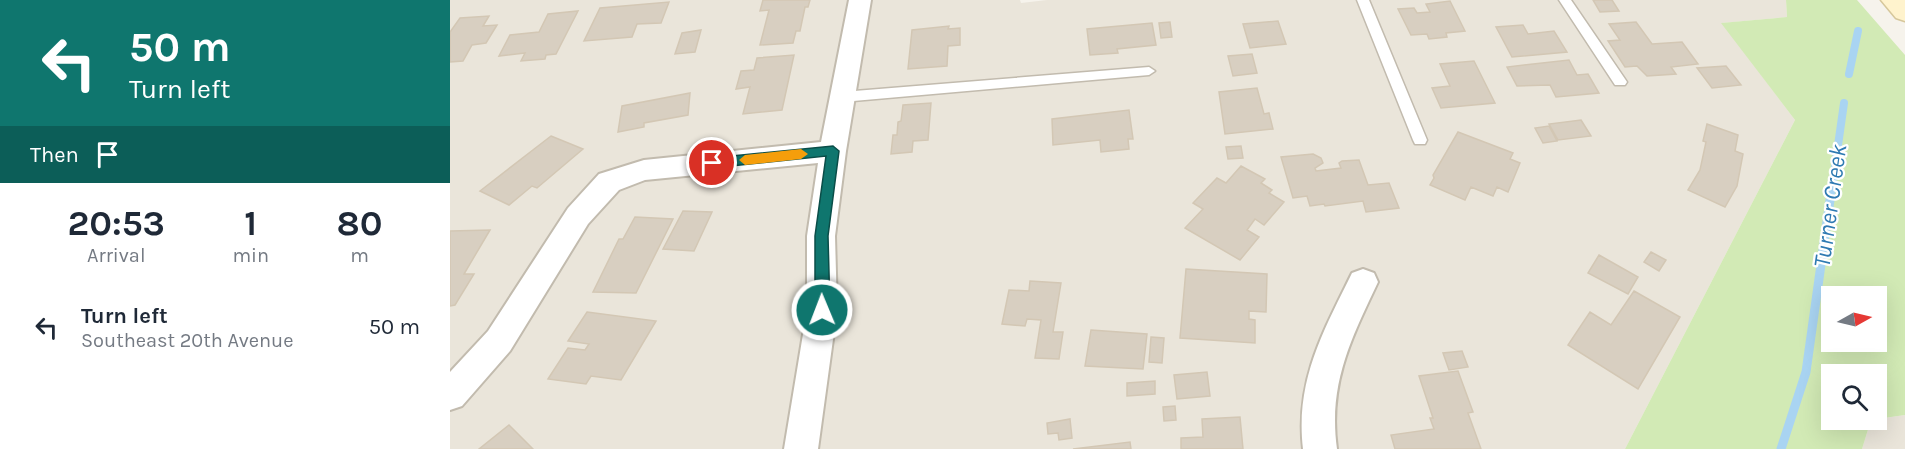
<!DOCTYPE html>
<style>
:root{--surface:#fff;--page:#f6f6f7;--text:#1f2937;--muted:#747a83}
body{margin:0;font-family:Karla,sans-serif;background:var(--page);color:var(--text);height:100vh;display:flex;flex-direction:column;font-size:22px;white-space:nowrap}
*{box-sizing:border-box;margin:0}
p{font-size:20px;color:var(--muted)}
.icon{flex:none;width:33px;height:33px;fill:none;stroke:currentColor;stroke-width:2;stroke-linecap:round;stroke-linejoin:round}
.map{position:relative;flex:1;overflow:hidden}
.details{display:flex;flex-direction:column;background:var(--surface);width:450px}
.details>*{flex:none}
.top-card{background:#0f766e;color:#fff;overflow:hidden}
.needle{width:39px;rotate:82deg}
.tools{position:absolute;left:1371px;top:286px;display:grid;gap:12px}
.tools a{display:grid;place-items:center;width:66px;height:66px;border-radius:0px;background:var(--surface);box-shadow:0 6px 24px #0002;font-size:30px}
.pin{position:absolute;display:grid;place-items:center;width:51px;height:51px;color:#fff;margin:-26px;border:3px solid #fff;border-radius:50%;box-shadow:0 2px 6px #0007}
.me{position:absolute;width:66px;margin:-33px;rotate:359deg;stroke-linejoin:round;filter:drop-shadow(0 0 4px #0008)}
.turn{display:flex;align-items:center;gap:21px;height:126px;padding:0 30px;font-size:27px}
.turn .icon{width:78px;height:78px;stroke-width:2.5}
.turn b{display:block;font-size:42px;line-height:51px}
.then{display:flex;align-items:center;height:57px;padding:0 30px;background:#0003;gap:12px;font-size:22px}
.eta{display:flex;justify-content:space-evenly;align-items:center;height:102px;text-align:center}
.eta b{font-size:36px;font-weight:700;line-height:42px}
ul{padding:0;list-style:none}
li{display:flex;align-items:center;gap:18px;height:84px;padding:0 30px}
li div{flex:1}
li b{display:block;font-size:22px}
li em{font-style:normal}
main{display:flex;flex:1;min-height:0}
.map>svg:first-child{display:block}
</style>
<main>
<section class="details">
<div class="top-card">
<div class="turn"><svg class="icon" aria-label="left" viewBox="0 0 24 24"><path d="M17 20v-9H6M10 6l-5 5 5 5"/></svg><div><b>50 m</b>Turn left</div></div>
<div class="then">Then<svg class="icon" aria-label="arrive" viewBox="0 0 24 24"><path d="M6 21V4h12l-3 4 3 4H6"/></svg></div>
</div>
<div class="eta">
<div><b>20:53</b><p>Arrival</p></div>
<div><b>1</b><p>min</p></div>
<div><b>80</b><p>m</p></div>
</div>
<ul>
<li><svg class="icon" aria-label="left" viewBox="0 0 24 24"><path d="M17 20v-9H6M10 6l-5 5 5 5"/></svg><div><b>Turn left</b><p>Southeast 20th Avenue</p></div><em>50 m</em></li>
</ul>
</section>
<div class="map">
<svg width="1455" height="449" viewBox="0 0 1455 449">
<rect width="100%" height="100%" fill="#f6f3ec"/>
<path fill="#eae5da" d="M 0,0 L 570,0 L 571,3 L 597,0 L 1336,0 L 1337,17 L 1272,23 L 1345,120 L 1175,449 L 0,449 Z
M 1455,415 L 1455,449 L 1412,449 L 1421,420 Z"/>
<path fill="#d2eab5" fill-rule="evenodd" d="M 1336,0 L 1407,0 L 1455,55 L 1455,415 L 1427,419 L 1426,375 L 1382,375 L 1382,420 L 1421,420 L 1412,449 L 1175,449 L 1345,120 L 1271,23 L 1337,17 ZM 1382,297 L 1426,297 L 1426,342 L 1382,342 Z"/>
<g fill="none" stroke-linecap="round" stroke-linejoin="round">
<path stroke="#a9d4f2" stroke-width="8" d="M 1399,74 L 1408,31
M 1380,202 L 1394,103"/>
<path stroke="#a9d4f2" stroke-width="9" d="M 1331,449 L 1356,372 L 1380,200"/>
</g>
<path fill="#d8cfc1" stroke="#d3c7b4" stroke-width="1.5" d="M 313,0 L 360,0 L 358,7 L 355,7 L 350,31 L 346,31 L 343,43 L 310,45 L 319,10 L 310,11 Z
M 1143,0 L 1162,0 L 1169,11 L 1150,12 Z
M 1000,1 L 1015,31 L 996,33 L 997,37 L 979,39 L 977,34 L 961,35 L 948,9 L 964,8 L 967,13 L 980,12 L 976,4 Z
M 219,2 L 211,23 L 187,24 L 182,37 L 134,41 L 150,8 Z
M 128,11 L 106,54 L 96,55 L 95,59 L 71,61 L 75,53 L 49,56 L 60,35 L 89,32 L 98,14 Z
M 39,16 L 33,26 L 47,25 L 36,43 L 22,45 L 13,61 L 0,62 L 0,32 L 10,18 Z
M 828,21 L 836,44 L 800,48 L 793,24 Z
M 720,22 L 722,37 L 711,38 L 709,23 Z
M 1186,22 L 1202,44 L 1232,42 L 1248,64 L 1221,67 L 1226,74 L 1197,76 L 1187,66 L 1175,67 L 1158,41 L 1170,40 L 1159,24 Z
M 702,23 L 706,45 L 667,49 L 668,53 L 640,55 L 637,29 Z
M 1073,25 L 1078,34 L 1104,31 L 1117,52 L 1062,57 L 1046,27 Z
M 499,26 L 498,29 L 510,28 L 510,45 L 498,46 L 497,66 L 458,69 L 462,30 Z
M 251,30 L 245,52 L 225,54 L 232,33 Z
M 802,54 L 807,73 L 783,76 L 778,56 Z
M 344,55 L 332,110 L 293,114 L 300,87 L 286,89 L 291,71 L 304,70 L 307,58 Z
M 1119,60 L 1127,75 L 1138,74 L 1149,93 L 1106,97 L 1100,85 L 1067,86 L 1057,67 Z
M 1024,61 L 1045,103 L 991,108 L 982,88 L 1000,86 L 990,64 Z
M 1276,66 L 1291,85 L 1262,88 L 1247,68 Z
M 807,88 L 814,114 L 819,113 L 823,129 L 775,134 L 769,92 Z
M 240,93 L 238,115 L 194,123 L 194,127 L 168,132 L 172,106 Z
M 481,103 L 478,140 L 463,141 L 462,152 L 441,154 L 443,135 L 447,135 L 448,122 L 451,121 L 453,105 Z
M 679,110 L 683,139 L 678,139 L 679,149 L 651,152 L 650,140 L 603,145 L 602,119 Z
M 1131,120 L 1141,136 L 1108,140 L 1099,124 Z
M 1257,124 L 1288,135 L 1285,151 L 1293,154 L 1287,186 L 1275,207 L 1238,190 L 1250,170 L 1256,142 L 1253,141 Z
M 1099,126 L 1107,141 L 1093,143 L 1085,128 Z
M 1008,132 L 1063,153 L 1060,159 L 1070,163 L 1058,192 L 1047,187 L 1043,196 L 1021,187 L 1015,200 L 980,185 L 984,178 L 983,175 Z
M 101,136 L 133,149 L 87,188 L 82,186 L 59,205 L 30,191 Z
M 791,146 L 793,158 L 778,159 L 776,147 Z
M 863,154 L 871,158 L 873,163 L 865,168 L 866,171 L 891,168 L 889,163 L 892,161 L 909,160 L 918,185 L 939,183 L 949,208 L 916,212 L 913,201 L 875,206 L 874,204 L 860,206 L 857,196 L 843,198 L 831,157 Z
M 791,166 L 815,179 L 811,183 L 822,190 L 819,193 L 834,202 L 814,225 L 805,219 L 797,230 L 809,237 L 790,260 L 735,228 L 753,209 L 743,203 L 767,178 L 776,183 Z
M 233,211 L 262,212 L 244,251 L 213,249 Z
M 185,217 L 223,219 L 186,293 L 143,292 L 169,239 L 173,239 Z
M 40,230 L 14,274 L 24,274 L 5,305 L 0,306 L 0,231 Z
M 1201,252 L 1216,260 L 1209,271 L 1194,262 Z
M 1149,255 L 1188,277 L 1178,294 L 1138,273 Z
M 736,269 L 817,274 L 816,312 L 799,311 L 799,319 L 805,320 L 805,343 L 730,338 Z
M 580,281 L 611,283 L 603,332 L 613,332 L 609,359 L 585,358 L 591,320 L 577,319 L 575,326 L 552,324 L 559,290 L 579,291 Z
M 1184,291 L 1230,317 L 1188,389 L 1118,345 L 1140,312 L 1161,325 Z
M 137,312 L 206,321 L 171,380 L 141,376 L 136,384 L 98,379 L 118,348 L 135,350 L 139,344 L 118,341 Z
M 641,330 L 697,334 L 693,369 L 635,366 Z
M 701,337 L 714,338 L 712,363 L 699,362 Z
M 1012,351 L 1018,367 L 999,370 L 993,353 Z
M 1008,371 L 1023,412 L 1018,413 L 1031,449 L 945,449 L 941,435 L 984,429 L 980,418 L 983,418 L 969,376 Z
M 757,372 L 760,396 L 727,399 L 724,375 Z
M 705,381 L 705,394 L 677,396 L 677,383 Z
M 725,406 L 726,420 L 714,421 L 713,407 Z
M 790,417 L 793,449 L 731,449 L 731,438 L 753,437 L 752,419 Z
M 620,419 L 622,438 L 609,440 L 608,433 L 598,434 L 597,423 Z
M 59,425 L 83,449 L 29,449 Z
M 680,442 L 681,449 L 623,449 Z"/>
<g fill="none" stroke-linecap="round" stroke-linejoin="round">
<defs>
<path id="lane" d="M 907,0 L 919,0 L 977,140 L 975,144 L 965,144 L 963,140 Z
M 1109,0 L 1121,0 L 1175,79 L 1177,82 L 1175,85 L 1165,85 Z
M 699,67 L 705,71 L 699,75 L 392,102 L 385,97 L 392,92 Z"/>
<path id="street" d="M 399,0 L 421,0 L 396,151 L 385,236 L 387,310 L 368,449 L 334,449 L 357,310 L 357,236 L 368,163 L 195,180 L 169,190 L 138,224 L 60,351 L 12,406 L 0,410 L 0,372 L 38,331 L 118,208 L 149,174 L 194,160 L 371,142 Z
M 913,269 L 924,273 L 928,282 C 901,339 878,384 887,449 L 853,449 C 845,381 873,332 902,273 Z"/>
<path id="secondary" d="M 1431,0 L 1455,0 L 1455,21 L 1446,18 Z"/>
</defs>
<use href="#lane" stroke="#c2bbae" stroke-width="3"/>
<use href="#street" stroke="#c2bbae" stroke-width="4"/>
<use href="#secondary" stroke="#d6c79b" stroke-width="3"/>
<use href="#lane" fill="#fff" fill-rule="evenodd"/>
<use href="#street" fill="#fff" fill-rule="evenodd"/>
<use href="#secondary" fill="#fff3cd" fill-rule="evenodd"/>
</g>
<path fill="#0f766e" stroke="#0a4d48" stroke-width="1.5" d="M 383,146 L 389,151 L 378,236 L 380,310 L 378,315 L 372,317 L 367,315 L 365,310 L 365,236 L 376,156 L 262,168 L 256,163 L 262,158 Z"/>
<path fill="#f59e0b" d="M 351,149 L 358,154 L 351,159 L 295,165 L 289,160 L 295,155 Z"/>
<g text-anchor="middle" stroke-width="4.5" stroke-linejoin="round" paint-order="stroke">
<g font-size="24" font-style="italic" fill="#2e7ab2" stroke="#fff">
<text transform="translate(1380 206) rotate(-82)" y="8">Turner Creek</text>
</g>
</g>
</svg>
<div class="tools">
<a><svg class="needle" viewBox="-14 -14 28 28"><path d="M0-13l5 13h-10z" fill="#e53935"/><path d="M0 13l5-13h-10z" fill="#747a83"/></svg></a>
<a><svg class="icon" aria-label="search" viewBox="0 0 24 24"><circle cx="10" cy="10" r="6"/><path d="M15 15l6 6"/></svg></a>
</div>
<div class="pin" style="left:262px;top:163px;background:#d93025"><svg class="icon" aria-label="arrive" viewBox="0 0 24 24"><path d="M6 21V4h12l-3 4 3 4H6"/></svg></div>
<svg class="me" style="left:372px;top:310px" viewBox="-20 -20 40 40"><circle r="17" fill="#0f766e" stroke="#fff" stroke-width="3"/><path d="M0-11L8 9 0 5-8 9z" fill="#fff"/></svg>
</div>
</main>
